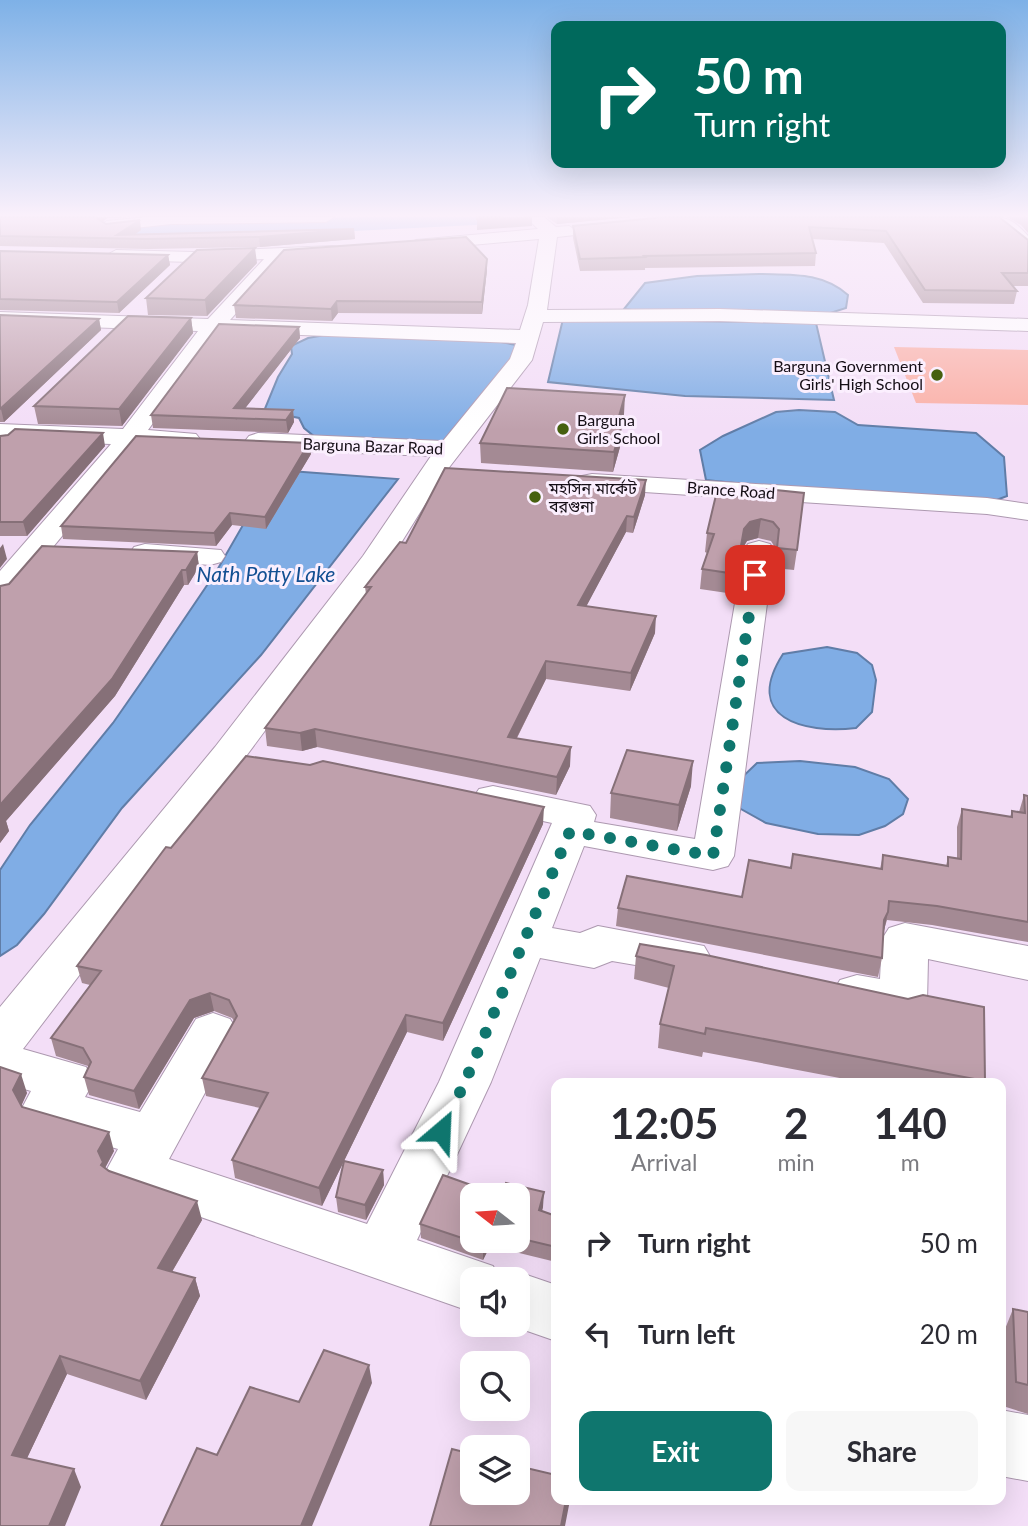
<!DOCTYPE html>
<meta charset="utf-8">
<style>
:root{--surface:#fff;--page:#f7f7f7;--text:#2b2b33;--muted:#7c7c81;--accent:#0f766e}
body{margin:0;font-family:Lato,"Noto Sans Bengali",sans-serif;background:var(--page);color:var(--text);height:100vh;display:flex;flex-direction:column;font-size:26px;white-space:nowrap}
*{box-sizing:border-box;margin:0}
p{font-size:23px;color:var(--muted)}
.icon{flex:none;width:38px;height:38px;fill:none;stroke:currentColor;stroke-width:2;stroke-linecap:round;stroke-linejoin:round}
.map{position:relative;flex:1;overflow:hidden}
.sheet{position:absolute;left:551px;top:1078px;width:455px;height:427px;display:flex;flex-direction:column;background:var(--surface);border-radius:14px;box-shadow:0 7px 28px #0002}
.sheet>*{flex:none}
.top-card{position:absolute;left:551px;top:21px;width:455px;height:147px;border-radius:14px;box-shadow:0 7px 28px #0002;background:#00695c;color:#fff;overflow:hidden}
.needle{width:46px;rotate:287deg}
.fabs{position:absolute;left:460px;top:1183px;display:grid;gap:14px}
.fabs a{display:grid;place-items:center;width:70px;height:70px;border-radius:14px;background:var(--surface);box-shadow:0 7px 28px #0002;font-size:35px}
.pin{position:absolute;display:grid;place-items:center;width:60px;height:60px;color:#fff;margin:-30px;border-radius:14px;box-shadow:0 4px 10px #0006}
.me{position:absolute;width:77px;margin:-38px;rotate:26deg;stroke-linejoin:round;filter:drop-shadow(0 0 5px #0008)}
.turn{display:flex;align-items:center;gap:24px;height:147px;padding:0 28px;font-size:32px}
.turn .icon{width:91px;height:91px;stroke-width:2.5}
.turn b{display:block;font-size:49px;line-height:60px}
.eta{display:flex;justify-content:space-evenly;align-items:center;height:119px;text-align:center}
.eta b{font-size:42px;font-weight:700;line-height:49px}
.primary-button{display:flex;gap:14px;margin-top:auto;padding:14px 28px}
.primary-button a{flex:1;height:80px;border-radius:14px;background:var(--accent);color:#fff;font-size:28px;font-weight:700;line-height:80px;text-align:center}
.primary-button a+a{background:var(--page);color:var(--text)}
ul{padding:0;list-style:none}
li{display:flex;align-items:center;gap:21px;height:91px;padding:0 28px}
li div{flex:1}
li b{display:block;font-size:26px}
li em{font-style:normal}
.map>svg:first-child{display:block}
</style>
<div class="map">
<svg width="1028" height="1526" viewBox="0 0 1028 1526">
<rect width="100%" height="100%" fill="#f3def7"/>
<path fill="#faafa5" d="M 894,347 L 1028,350 L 1028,405 L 916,403 Z"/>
<path fill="#80ade5" stroke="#607da7" stroke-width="2" d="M 759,274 C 792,275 822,272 848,295 L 846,308 L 824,315 L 648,312 L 624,309 L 645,283 L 697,276 Z
M 563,319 L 816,323 L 834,400 L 685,396 L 548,382 Z
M 325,335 L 501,342 L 516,345 L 517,353 L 450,439 L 437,443 L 315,437 L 304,428 L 299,418 L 264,411 L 278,377 L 292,354 L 291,346 L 308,338 Z
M 799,410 L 835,412 L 858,425 L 976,433 L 1004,457 L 1007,496 L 994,501 L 831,493 L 706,480 L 700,450 L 723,436 L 776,412 Z
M 290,471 L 398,479 L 261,655 L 122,808 L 44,914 L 17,945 L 0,956 L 0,870 L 30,825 L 113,723 L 145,677 L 216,572 L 247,518 Z
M 827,647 L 857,653 L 872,665 L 876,680 L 872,712 L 856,728 C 803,734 742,718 783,654 Z
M 800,761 L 855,767 L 889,779 L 908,799 L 903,814 L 885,826 L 859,835 L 818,834 L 766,823 L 732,804 L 733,786 L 757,763 Z"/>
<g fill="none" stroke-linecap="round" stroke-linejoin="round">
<path fill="#80ade5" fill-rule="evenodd" d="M 359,217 L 508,217 L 504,222 L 496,224 L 271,235 L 0,240 L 0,226 Z"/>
<defs>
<path id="minor" d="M 147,217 L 334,217 L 326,222 L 171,224 L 107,231 L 99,226 L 107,221 Z
M 526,217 L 544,217 L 556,227 L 569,226 L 577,231 L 575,235 L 557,237 L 547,310 L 720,309 L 1028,319 L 1028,331 L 720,321 L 543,322 L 532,360 L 444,474 L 386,567 L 241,763 L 23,1049 L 86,1067 L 94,1081 L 85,1097 L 140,1112 L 196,1019 L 213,1013 L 230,1019 L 238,1032 L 169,1159 L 367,1224 L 439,1082 L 552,823 L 479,807 L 473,798 L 479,789 L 493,786 L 590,806 L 596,815 L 594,822 L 695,839 L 744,550 L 748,544 L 759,541 L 770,544 L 774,550 L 734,856 L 728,866 L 713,870 L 584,846 L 552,928 L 580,933 L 598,926 L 704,946 L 711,958 L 704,970 L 688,974 L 612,961 L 594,968 L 540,958 L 491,1082 L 417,1240 L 493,1266 L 499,1279 L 472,1279 L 472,1312 L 115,1187 L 106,1171 L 118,1149 L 29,1123 L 22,1108 L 31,1091 L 0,1082 L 0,1007 L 215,747 L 363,556 L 431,456 L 258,449 L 249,446 L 245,441 L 249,436 L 258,433 L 443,441 L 510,359 L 516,343 L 219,332 L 148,430 L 196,434 L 200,439 L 196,444 L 187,447 L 137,445 L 11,598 L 0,600 L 0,571 L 111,444 L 0,440 L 0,424 L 123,429 L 198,331 L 0,324 L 0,312 L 208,319 L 264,259 L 193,262 L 116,260 L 107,255 L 116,250 L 193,252 L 332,246 L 338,247 L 341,251 L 338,255 L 285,258 L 230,320 L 520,330 L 528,305 L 539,239 L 416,250 L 407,245 L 416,240 L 538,229 Z
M 988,217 C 1007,216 1015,221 1028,236 L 1028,251 C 1023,250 993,223 988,217 Z
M 592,474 L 987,498 L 1028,504 L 1028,520 L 987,514 L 582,488 L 578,482 L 582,476 Z
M 145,544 L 221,550 L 225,556 L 221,562 L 210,565 L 134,559 L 130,553 L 134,547 Z
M 905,923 L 1028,946 L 1028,980 L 928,959 L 927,1002 L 920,1015 L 903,1020 L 840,1004 L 833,992 L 840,980 L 857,975 L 880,979 L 882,939 L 889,928 Z
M 518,1272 L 556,1285 L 556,1341 L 510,1325 L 518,1325 L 518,1279 L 500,1279 Z
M 1001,1410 L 1028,1415 L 1028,1481 L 1001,1476 Z"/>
</defs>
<use href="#minor" stroke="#ad99b0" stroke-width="2"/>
<use href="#minor" fill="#fff" fill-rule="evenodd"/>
</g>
<path fill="#a48a94" d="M 0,217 L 107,218 L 102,222 L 106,224 L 141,230 L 134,235 L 354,229 L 355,239 L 260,247 L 148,249 L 0,246 Z
M 547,217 L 631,217 L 557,224 Z
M 665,217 L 1028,240 L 1028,286 L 1013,286 L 1017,291 L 1014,304 L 923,303 L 884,243 L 812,239 L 816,253 L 815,266 L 645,268 L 645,270 L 580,271 L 573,238 L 573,226 Z
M 1007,217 L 1028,217 L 1028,233 L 1021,225 Z
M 0,251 L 168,255 L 170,265 L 119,313 L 0,310 Z
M 257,263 L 207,316 L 148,315 L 146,298 Z
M 487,270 L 482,314 L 338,313 L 332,321 L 236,318 L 234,305 Z
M 0,315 L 99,319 L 101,330 L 4,422 L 0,422 Z
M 191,318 L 193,333 L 122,426 L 38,424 L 34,406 Z
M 299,327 L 300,338 L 245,408 L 293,410 L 294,422 L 288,433 L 153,428 L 151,415 Z
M 624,414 L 621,428 L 620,447 L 613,472 L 481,463 L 480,443 Z
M 0,436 L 105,446 L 27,536 L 0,536 Z
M 311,454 L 266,529 L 232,525 L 216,546 L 63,539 L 61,526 Z
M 645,495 L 633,533 L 626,532 L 586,606 L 655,633 L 630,691 L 546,679 L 517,738 L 570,766 L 556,795 L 317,747 L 302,751 L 267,746 L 265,728 L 366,594 L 365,587 L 406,543 Z
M 764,499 L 797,550 L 794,570 L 774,568 L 776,549 L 771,541 L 758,538 L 747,541 L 742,549 L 734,594 L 700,589 L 702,569 L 707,553 L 705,552 L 707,533 Z
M 197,552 L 199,567 L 188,585 L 184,585 L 115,696 L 6,821 L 9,831 L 0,843 L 0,586 Z
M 691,786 L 677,831 L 610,818 L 611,793 Z
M 1024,795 L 1028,796 L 1028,942 L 932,925 L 887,920 L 883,933 L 882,958 L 878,977 L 616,926 L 618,908 L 742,897 L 880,869 L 883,855 L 946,866 L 948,857 L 957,858 L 957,827 L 962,809 L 1010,817 L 1012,811 L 1019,812 Z
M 543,824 L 443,1041 L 407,1032 L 322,1206 L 235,1178 L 232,1160 L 260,1108 L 206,1096 L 202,1078 L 234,1021 L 232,1018 L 214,1011 L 194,1018 L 139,1109 L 89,1095 L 84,1077 L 89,1067 L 88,1066 L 56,1056 L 51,1038 L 90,985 L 82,983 L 77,966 L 171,848 Z
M 640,944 L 985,1081 L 984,1083 L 866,1083 L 703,1052 L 702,1057 L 658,1048 L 660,1024 L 669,988 L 634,979 L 636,956 Z
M 0,1067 L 27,1093 L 21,1105 L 22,1107 L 114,1151 L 105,1168 L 202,1220 L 172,1272 L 195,1278 L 200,1296 L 146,1400 L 67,1374 L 27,1458 L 81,1487 L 0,1526 Z
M 383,1170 L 384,1185 L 366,1220 L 338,1212 L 336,1197 Z
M 518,1195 L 543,1207 L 542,1211 L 556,1216 L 556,1262 L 490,1246 L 483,1260 L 421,1238 L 420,1224 L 472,1241 L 518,1241 Z
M 1013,1309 L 1028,1312 L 1028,1414 L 1006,1407 L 1003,1334 Z"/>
<path fill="#867078" d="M 96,217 L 131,217 L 107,218 L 97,227 Z
M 503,217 L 532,217 L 532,226 L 477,230 L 477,219 Z
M 557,217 L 631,217 L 557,224 Z
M 140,220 L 141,230 L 128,239 L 117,235 Z
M 354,229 L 355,239 L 260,247 L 259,237 Z
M 255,248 L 257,263 L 207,316 L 205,300 Z
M 168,255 L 170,265 L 119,313 L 117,302 Z
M 487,259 L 487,270 L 482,314 L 482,302 Z
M 337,301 L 338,313 L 332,321 L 331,309 Z
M 191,318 L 193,333 L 122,426 L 119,409 Z
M 99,319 L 101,330 L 4,422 L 1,409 Z
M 299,327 L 300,338 L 236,420 L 234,408 Z
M 625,395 L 624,414 L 615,447 L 616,427 Z
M 293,410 L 294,422 L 288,433 L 286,420 Z
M 621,428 L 620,447 L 613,472 L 614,452 Z
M 103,433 L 105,446 L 27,536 L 23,522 Z
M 309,443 L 311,454 L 266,529 L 265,517 Z
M 646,480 L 645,495 L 633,533 L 634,517 Z
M 230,513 L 232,525 L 216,546 L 214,533 Z
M 627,516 L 626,532 L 578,622 L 578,605 Z
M 761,519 L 758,538 L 747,541 L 742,549 L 734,594 L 736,574 L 744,529 L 750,522 Z
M 3,544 L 7,559 L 0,568 L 0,548 Z
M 197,552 L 199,567 L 188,585 L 186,570 Z
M 182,570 L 184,585 L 115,696 L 6,821 L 9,831 L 0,843 L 0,805 Z
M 656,616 L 655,633 L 630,691 L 631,673 Z
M 546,661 L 546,679 L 508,755 L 508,737 Z
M 315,729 L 317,747 L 302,751 L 300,733 Z
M 571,747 L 570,766 L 556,795 L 557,777 Z
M 693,761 L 691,786 L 677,831 L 679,805 Z
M 544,807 L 543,824 L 443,1041 L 443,1023 Z
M 888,912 L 884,931 L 879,939 L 884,920 Z
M 210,993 L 214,1011 L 194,1018 L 139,1109 L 134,1091 L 190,1000 Z
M 406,1015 L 407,1032 L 322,1206 L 319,1188 Z
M 21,1074 L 27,1093 L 20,1109 L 13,1090 Z
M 109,1132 L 114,1151 L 105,1168 L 107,1184 L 98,1151 Z
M 383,1170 L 384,1185 L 366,1220 L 365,1205 Z
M 544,1192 L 543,1207 L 538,1224 L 539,1210 Z
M 197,1201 L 202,1220 L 163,1287 L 158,1268 Z
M 485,1241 L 490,1241 L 490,1246 L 483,1260 L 483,1245 Z
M 195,1278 L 200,1296 L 146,1400 L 140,1381 Z
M 60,1356 L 67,1374 L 20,1473 L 12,1455 Z
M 369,1365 L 372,1383 L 312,1526 L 301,1526 Z
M 74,1469 L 81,1487 L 65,1526 L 49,1526 Z
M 566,1500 L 570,1500 L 565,1526 L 561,1526 Z"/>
<path fill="#bfa0ac" stroke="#867078" stroke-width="2" d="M 0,217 L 96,217 L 95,217 L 106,224 L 140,220 L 117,235 L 354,229 L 259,237 L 146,239 L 0,236 Z
M 477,217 L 503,217 L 477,219 Z
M 665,217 L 999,217 L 1028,240 L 1028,273 L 1002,273 L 1017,291 L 925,290 L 886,231 L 809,227 L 816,253 L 644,256 L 645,257 L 580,259 L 573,226 Z
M 466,237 L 487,259 L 482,302 L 337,301 L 331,309 L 234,305 L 284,250 Z
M 255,248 L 205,300 L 146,298 L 197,250 Z
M 0,251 L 168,255 L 117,302 L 0,299 Z
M 0,315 L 99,319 L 0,409 Z
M 128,316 L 191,318 L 119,409 L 34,406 Z
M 219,324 L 299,327 L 234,408 L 293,410 L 286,420 L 151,415 Z
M 507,388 L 625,395 L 616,427 L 621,428 L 614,452 L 480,443 Z
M 15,429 L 103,433 L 23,522 L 0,522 L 0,436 L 8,435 Z
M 136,436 L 309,443 L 265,517 L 230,513 L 214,533 L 61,526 Z
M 445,468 L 646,480 L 634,517 L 627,516 L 578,605 L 656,616 L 631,673 L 546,661 L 508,737 L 571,747 L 557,777 L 315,729 L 300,733 L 265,728 L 371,587 L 365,587 L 400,542 L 406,543 Z
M 766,489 L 804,493 L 797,550 L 777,548 L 779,529 L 773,522 L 761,519 L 750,522 L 744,529 L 736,574 L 702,569 L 714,534 L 707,533 L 716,495 L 764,499 Z
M 42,546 L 197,552 L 186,570 L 182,570 L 112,679 L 0,805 L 0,586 L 9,584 Z
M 627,750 L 693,761 L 679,805 L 611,793 Z
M 246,756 L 310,765 L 323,761 L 544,807 L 443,1023 L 406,1015 L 319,1188 L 232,1160 L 268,1093 L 202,1078 L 237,1016 L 229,1000 L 210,993 L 190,1000 L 134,1091 L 84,1077 L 91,1062 L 83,1048 L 51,1038 L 101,971 L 77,966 L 166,847 L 171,848 Z
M 1024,795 L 1028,796 L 1028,922 L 937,906 L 889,901 L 888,912 L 884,920 L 882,958 L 618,908 L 627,876 L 742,897 L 749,860 L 791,868 L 793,854 L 882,869 L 883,855 L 948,866 L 948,857 L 961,859 L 962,809 L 1012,817 L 1012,811 L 1025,813 Z
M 640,944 L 706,955 L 908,999 L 923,995 L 984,1007 L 985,1081 L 706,1028 L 705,1034 L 660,1024 L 674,966 L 636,956 Z
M 0,1067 L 21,1074 L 13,1090 L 22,1107 L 109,1132 L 98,1151 L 103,1162 L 101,1165 L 109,1171 L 197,1201 L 158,1268 L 195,1278 L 140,1381 L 60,1356 L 12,1455 L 74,1469 L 49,1526 L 0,1526 Z
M 344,1161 L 383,1170 L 365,1205 L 336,1197 Z
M 443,1175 L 499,1195 L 472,1195 L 472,1241 L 485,1241 L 483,1245 L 420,1224 Z
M 506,1183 L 544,1192 L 539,1210 L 556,1216 L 556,1247 L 518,1238 L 518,1195 L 502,1195 Z
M 1013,1309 L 1028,1312 L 1028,1385 L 1016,1382 Z
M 324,1350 L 369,1365 L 301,1526 L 161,1526 L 197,1448 L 217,1455 L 250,1387 L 299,1402 Z
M 452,1449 L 472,1454 L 472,1493 L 518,1493 L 518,1466 L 556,1475 L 556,1500 L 566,1500 L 561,1526 L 430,1526 Z"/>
<linearGradient id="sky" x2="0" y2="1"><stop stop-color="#7eb1e7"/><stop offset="0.5" stop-color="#faf0fb"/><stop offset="1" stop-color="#faf0fb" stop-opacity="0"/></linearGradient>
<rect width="1028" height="430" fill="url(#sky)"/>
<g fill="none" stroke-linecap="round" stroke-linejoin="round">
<path stroke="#0f766e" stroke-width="12" stroke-dasharray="0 21.6" d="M 441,1131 L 465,1082 L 570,831 L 713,856 L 755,575"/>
</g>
<g fill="#46600f" stroke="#fbeffe" stroke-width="2.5">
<circle cx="937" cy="375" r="7"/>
<circle cx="563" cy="429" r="7"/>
<circle cx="535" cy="497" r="7"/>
</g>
<g text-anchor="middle" stroke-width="6" stroke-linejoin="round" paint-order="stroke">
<g font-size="16" fill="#150e16" stroke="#fbeffe" text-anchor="start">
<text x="923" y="372" text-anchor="end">Barguna Government<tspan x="923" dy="18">Girls' High School</tspan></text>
<text x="577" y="426">Barguna<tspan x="577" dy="18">Girls School</tspan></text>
<text x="549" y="494">মহসিন মার্কেট<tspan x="549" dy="18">বরগুনা</tspan></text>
</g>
<g font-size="16" fill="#150e16" stroke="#fbeffe">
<text transform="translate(373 446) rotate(2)" y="6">Barguna Bazar Road</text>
<text transform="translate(731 490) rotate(4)" y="6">Brance Road</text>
</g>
<g font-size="21" font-style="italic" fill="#124f92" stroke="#fbeffe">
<text x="266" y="582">Nath Potty Lake</text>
</g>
</g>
</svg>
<div class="fabs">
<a><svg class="needle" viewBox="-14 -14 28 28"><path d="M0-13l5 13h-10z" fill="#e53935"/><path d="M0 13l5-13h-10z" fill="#7c7c81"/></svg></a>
<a><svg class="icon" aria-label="sound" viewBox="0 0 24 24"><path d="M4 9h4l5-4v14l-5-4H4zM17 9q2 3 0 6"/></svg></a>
<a><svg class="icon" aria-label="search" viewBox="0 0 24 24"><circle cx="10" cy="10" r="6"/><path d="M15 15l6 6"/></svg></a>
<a><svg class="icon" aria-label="layers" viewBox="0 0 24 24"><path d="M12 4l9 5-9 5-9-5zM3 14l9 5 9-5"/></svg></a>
</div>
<div class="pin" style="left:755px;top:575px;background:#d93025"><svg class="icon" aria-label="arrive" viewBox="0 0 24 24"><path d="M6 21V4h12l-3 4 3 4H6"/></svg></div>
<svg class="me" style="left:441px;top:1131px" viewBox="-20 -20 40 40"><path d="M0-17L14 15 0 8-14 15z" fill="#0f766e" stroke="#fff" stroke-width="4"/></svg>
<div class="top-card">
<div class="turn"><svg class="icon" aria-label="right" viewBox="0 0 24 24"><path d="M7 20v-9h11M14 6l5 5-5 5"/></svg><div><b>50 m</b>Turn right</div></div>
</div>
<section class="sheet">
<div class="eta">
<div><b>12:05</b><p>Arrival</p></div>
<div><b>2</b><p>min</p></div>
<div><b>140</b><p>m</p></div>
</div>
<ul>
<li><svg class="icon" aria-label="right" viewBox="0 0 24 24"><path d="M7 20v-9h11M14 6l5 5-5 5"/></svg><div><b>Turn right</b></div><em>50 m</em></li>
<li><svg class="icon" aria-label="left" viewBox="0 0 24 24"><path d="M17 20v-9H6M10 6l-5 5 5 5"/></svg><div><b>Turn left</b></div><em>20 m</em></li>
</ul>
<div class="primary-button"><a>Exit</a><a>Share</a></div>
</section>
</div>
